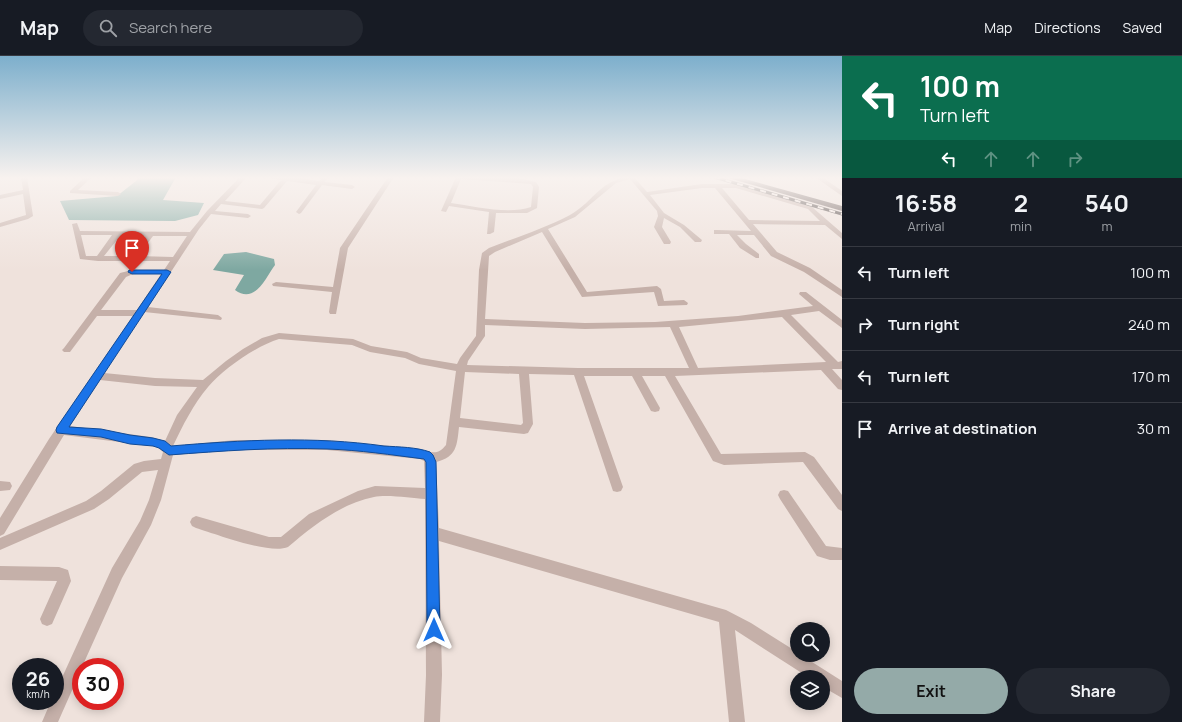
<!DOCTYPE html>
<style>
:root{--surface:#171b24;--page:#242831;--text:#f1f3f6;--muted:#9ea1a6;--line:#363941;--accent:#94aaa8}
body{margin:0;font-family:Manrope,sans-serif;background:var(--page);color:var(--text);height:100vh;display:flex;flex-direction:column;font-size:15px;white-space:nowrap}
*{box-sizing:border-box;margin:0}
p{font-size:13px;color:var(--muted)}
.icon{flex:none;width:22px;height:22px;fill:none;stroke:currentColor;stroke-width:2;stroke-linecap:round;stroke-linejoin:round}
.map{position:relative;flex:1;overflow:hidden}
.side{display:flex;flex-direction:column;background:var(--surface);width:340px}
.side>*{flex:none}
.guide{background:#0b6e4f;color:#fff;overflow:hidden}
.controls{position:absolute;left:790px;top:566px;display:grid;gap:8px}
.controls a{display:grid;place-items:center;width:40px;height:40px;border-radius:50%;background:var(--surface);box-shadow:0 2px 10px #0003;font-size:20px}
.speed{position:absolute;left:12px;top:602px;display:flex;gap:8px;font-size:20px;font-weight:700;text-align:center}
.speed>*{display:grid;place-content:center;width:52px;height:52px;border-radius:50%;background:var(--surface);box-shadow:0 2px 10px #0003;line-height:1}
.speed small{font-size:10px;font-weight:400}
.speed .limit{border:6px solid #d22;background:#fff;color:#111}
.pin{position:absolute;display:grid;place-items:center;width:34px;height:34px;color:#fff;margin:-41px -17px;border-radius:50% 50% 50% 0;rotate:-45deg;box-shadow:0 0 4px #0007}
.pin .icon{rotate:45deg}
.me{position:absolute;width:44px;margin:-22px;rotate:0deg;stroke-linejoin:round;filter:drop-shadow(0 0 3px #0008)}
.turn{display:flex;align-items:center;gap:14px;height:84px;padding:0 12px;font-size:18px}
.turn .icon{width:52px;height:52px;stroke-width:2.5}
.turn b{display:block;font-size:28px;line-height:34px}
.lanes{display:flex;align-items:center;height:38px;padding:0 12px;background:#0003;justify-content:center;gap:20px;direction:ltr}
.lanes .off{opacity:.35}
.eta{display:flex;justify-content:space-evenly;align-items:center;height:68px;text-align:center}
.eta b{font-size:24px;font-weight:700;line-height:28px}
.action{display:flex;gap:8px;margin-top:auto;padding:8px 12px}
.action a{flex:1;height:46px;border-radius:24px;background:var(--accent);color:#111;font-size:16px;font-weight:700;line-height:46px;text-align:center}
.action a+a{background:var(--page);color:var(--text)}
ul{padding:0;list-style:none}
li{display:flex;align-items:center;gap:12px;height:52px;padding:0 12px;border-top:1px solid var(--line)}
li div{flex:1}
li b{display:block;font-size:15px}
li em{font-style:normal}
header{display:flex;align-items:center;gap:24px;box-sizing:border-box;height:56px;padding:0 20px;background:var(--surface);border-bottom:1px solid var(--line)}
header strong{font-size:19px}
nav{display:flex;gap:22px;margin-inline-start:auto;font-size:14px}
.search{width:280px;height:36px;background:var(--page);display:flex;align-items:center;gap:10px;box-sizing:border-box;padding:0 14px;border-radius:22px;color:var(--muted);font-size:15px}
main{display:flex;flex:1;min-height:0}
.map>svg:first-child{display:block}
</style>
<header>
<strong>Map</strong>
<div class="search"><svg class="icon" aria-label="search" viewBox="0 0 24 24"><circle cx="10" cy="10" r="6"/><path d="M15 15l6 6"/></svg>Search here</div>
<nav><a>Map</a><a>Directions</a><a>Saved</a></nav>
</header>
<main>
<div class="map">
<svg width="842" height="666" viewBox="0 0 842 666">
<rect width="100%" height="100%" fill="#efe2dc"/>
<path fill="#7ea8a1" d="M 141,121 L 176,121 L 163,144 L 204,147 L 198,159 L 175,165 L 69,164 L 60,145 L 117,140 Z
M 246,196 L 274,203 L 275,209 C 266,221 255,249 235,234 L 244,219 L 213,214 L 224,198 Z"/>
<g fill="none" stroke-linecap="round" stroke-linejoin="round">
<path fill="#c5b0a9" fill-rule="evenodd" d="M 21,121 L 27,121 L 33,160 L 28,163 L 0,171 L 0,167 L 26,159 L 23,138 L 0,143 L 0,139 L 23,134 Z
M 85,121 L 92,121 L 78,134 L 118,136 L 121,138 L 118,140 L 70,137 L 70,135 Z
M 240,121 L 247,121 L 225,145 L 260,149 L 281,124 L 264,121 L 290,121 L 319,125 L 324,121 L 327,123 L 325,126 L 352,129 L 355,131 L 352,133 L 322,129 L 301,157 L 299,158 L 296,156 L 316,129 L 287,125 L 264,152 L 262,153 L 221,148 L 215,155 L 248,158 L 251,160 L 248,162 L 211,158 L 199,173 L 148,251 L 218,259 L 222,262 L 221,264 L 144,256 L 104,317 L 155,322 L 203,324 L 226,305 L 243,293 L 262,282 L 279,277 L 353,283 L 371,290 L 407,296 L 421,302 L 457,308 L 460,302 L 476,280 L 479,214 L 482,197 L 489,192 C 515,182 545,172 570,159 C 595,145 601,121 634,121 L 647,136 L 702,128 L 736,128 L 812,151 L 842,177 L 842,183 L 825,169 L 753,168 L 777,196 L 810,212 L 842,234 L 842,241 L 804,216 L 771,200 L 754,179 L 737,179 L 746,188 L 759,198 L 759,202 L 756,202 L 740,192 L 729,178 L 714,178 L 714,174 L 717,174 L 751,175 L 715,132 L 702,132 L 650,139 L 664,157 L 684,169 L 702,184 L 701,186 L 695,186 L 680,171 L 664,162 L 662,171 L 671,186 L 670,188 L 664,188 L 654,171 L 658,160 L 657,155 L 630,123 L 616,127 L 575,161 L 548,173 L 587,236 L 657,230 L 661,233 L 664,245 L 684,244 L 688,247 L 687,249 L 658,250 L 654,236 L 582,241 L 542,176 L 495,196 L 489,200 L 485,263 L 585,267 L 655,266 L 738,260 L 813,250 L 799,238 L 800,236 L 806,236 L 842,264 L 842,272 L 819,255 L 791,259 L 838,306 L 842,305 L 842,313 L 832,313 L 842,324 L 842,334 L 838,333 L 821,314 L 675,320 L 721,398 L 805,396 L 814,401 L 842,439 L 842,455 L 838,453 L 803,406 L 724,409 L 713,405 L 665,320 L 642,320 L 660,352 L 659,355 L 655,356 L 651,355 L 632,320 L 584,320 L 623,431 L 621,435 L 617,436 L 613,435 L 574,319 L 529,318 L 533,368 L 528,377 L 524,378 L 459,371 C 457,389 457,401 436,406 L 439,472 L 726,554 L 751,567 L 797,596 L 797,599 L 801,599 L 842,625 L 842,642 L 823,631 L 823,621 L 808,621 L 735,574 L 745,666 L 729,666 L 719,566 L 439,485 L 442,619 L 440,666 L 424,666 L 426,619 L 425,443 C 412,442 386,438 374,441 C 340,448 313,470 288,491 C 270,499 216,478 196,472 L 192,470 L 190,466 L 192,462 L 196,460 L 269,481 L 281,481 L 309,458 L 358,435 L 375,430 L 425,432 L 424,405 L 420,403 L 327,394 L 235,394 L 173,399 L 161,444 L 151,469 L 122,522 L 82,611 L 81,611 L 81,614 L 58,666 L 42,666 L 51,645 L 55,645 L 55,637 L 112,512 L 140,465 L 149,444 L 158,414 L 142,416 L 109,443 L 94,453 L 0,494 L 0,482 L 86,445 L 101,435 L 134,408 L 144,405 L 161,403 L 163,396 L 157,391 L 151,390 L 64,379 L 4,478 L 0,480 L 0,462 L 49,383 L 133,260 L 97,260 L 70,296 L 64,296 L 62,294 L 64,292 L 120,217 L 132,214 L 164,214 L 170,205 L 98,205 L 80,203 L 72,168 L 77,167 L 80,175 L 190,176 L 207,155 ZM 722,132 L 736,132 L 808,153 L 820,165 L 749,164 ZM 81,179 L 112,179 L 97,200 L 86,200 ZM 120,180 L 145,180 L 130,200 L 104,200 ZM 153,180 L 187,180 L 173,201 L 138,200 ZM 133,218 L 161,218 L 137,254 L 101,254 L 126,221 ZM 782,261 L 826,306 L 698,312 L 679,271 ZM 485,269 L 585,273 L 670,271 L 689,312 L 578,312 L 467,309 L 468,305 L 485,280 ZM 279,283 L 352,289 L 370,296 L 405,302 L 419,308 L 456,315 L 446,389 C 438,399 432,397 421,393 L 327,384 L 235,384 L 173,390 C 183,369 193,349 208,331 C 223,313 256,290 279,283 ZM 465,316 L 519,318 L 523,367 L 521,369 L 460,362 ZM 100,324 L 155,330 L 197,331 L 177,359 L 165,385 L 151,381 L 70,370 Z
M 388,121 L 394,121 L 348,192 L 336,258 L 330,258 L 329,256 L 332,236 L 273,230 L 272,228 L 276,226 L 333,231 L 340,192 Z
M 456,121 C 482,121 510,119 536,126 L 539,131 L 537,152 L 527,157 L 496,157 L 494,176 L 490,178 L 487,178 L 489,156 L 449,150 L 446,156 L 441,155 ZM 461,123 L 531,128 L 533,131 L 531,151 C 508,159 474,150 451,147 Z
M 815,121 L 822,121 L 842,135 L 842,140 Z
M 0,425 L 10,426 L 12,430 L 10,434 L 0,435 Z
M 784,434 L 788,435 L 826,490 L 842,492 L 842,504 L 830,504 L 817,500 L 780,443 L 778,439 L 780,435 Z
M 0,510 L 59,511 L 68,514 L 71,525 L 52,568 L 47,570 L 42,568 L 40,563 L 57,525 L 0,524 Z"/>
<path fill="#534240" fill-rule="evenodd" d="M 725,121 L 738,121 L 842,150 L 842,155 Z"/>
<defs>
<path id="rail" d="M 714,121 L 842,158"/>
</defs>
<use href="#rail" stroke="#332928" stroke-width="3"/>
<use href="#rail" stroke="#f7ece7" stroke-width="2" stroke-dasharray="6" stroke-linecap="butt"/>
</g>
<linearGradient id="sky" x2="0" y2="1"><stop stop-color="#7dafcc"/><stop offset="0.57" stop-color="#f8f2ef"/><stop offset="1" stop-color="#f8f2ef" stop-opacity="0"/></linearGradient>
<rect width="842" height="214" fill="url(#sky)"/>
<path fill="#1a73e8" stroke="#114b97" d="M 129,214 L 167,214 L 171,216 L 69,371 L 101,373 L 130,379 L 153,382 L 165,385 L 171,390 C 242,384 314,380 384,390 C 399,391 416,391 430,396 L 433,399 L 436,406 L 440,574 L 438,579 L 434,581 L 429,579 L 427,574 L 426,406 L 424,403 C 392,399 359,394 327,393 C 274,391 222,395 169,399 L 159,392 L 153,390 L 130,388 L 101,381 L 57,377 L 56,374 L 57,371 L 162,218 L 132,218 L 128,216 Z"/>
</svg>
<div class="controls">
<a><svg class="icon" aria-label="search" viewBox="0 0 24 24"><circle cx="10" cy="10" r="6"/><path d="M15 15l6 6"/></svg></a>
<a><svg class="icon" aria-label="layers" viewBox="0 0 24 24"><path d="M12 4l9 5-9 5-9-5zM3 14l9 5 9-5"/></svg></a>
</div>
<div class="speed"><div>26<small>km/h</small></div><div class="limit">30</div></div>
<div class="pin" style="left:132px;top:216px;background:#d93025"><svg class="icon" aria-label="arrive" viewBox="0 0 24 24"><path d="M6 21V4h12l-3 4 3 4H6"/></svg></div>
<svg class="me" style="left:434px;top:574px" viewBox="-20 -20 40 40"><path d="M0-17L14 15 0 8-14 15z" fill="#1a73e8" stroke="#fff" stroke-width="4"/></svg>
</div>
<section class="side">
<div class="guide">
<div class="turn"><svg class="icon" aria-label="left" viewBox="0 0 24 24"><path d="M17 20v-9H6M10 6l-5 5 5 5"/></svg><div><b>100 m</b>Turn left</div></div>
<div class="lanes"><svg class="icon" aria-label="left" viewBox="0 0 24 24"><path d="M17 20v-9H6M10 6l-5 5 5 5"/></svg><svg class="icon off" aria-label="ahead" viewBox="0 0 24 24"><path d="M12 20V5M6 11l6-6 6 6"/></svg><svg class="icon off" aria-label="ahead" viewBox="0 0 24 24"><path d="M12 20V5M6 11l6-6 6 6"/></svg><svg class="icon off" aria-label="right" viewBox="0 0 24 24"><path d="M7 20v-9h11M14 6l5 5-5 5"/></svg></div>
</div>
<div class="eta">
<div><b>16:58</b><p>Arrival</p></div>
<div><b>2</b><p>min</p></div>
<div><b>540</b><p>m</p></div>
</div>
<ul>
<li><svg class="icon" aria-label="left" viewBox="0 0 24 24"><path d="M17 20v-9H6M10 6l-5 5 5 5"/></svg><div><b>Turn left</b></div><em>100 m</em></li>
<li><svg class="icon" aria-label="right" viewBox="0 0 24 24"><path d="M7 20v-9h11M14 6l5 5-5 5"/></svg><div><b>Turn right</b></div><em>240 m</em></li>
<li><svg class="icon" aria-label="left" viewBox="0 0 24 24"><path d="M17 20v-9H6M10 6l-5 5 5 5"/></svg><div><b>Turn left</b></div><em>170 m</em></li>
<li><svg class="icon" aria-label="arrive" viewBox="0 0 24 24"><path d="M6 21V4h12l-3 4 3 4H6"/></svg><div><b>Arrive at destination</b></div><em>30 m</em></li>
</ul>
<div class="action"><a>Exit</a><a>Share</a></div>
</section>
</main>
